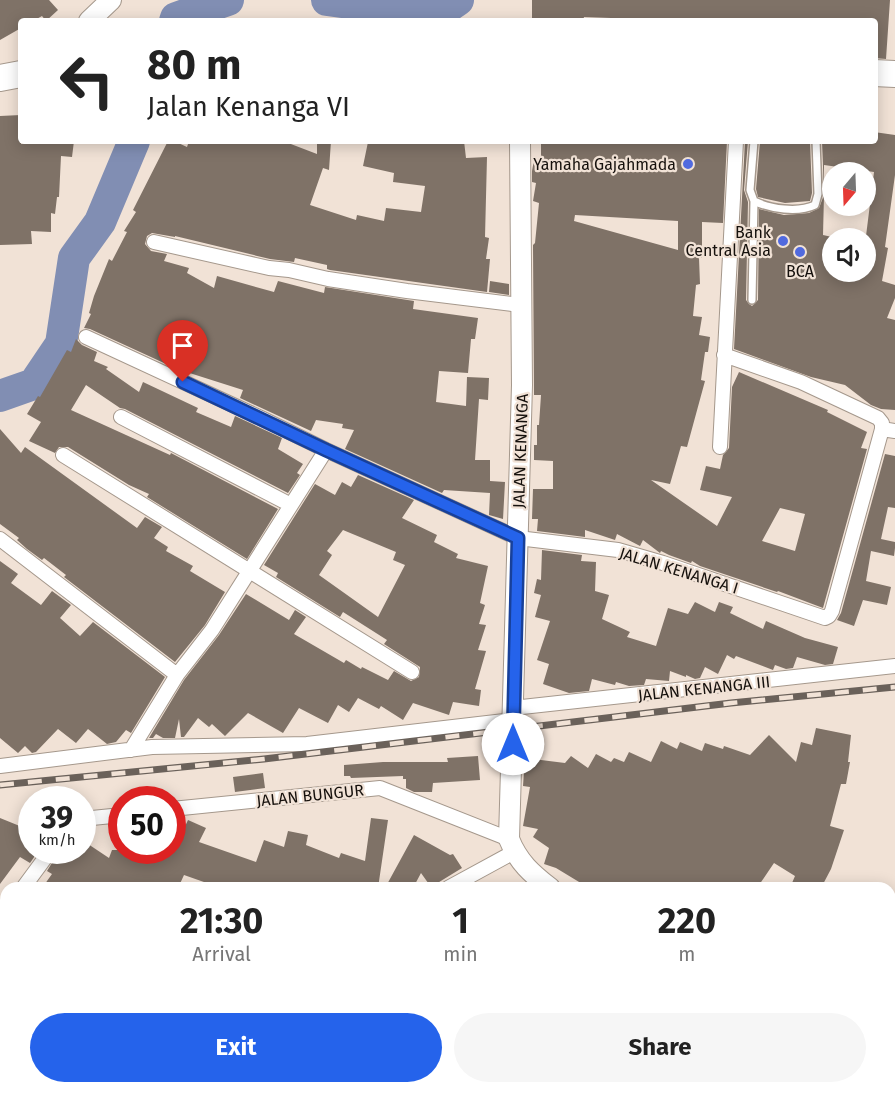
<!DOCTYPE html>
<style>
:root{--surface:#fff;--page:#f6f6f6;--text:#222;--muted:#767676;--accent:#2563eb}
body{margin:0;font-family:"Fira Sans",sans-serif;background:var(--page);color:var(--text);height:100vh;display:flex;flex-direction:column;font-size:22px;white-space:nowrap}
*{box-sizing:border-box;margin:0}
p{font-size:20px;color:var(--muted)}
.icon{flex:none;width:33px;height:33px;fill:none;stroke:currentColor;stroke-width:2;stroke-linecap:round;stroke-linejoin:round}
.map{position:relative;flex:1;overflow:hidden}
.drawer{position:absolute;left:0px;top:882px;width:896px;height:212px;display:flex;flex-direction:column;background:var(--surface);border-radius:18px 18px 0 0;box-shadow:0 3px 15px #0003}
.drawer>*{flex:none}
.top-card{position:absolute;left:18px;top:18px;width:860px;height:126px;border-radius:6px;box-shadow:0 3px 15px #0003;background:#fff;color:var(--text);overflow:hidden}
.needle{width:39px;rotate:199deg}
.buttons{position:absolute;left:822px;top:162px;display:grid;gap:12px}
.buttons a{display:grid;place-items:center;width:54px;height:54px;border-radius:50%;background:var(--surface);box-shadow:0 3px 15px #0003;font-size:30px}
.speed{position:absolute;left:18px;top:786px;display:flex;gap:12px;font-size:30px;font-weight:700;text-align:center}
.speed>*{display:grid;place-content:center;width:78px;height:78px;border-radius:50%;background:var(--surface);box-shadow:0 3px 15px #0003;line-height:1}
.speed small{font-size:15px;font-weight:400}
.speed .limit{border:9px solid #d22;background:#fff;color:#111}
.pin{position:absolute;display:grid;place-items:center;width:51px;height:51px;color:#fff;margin:-62px -26px;border-radius:50% 50% 50% 0;rotate:-45deg;box-shadow:0 0 6px #0007}
.pin .icon{rotate:45deg}
.me{position:absolute;width:66px;margin:-33px;rotate:0deg;stroke-linejoin:round;filter:drop-shadow(0 0 4px #0008)}
.turn{display:flex;align-items:center;gap:21px;height:126px;padding:0 30px;font-size:27px}
.turn .icon{width:78px;height:78px;stroke-width:2.5}
.turn b{display:block;font-size:42px;line-height:51px}
.eta{display:flex;justify-content:space-evenly;align-items:center;height:102px;text-align:center}
.eta b{font-size:36px;font-weight:700;line-height:42px}
.button{display:flex;gap:12px;margin-top:auto;padding:12px 30px}
.button a{flex:1;height:69px;border-radius:36px;background:var(--accent);color:#fff;font-size:24px;font-weight:700;line-height:69px;text-align:center}
.button a+a{background:var(--page);color:var(--text)}
.map>svg:first-child{display:block}
</style>
<div class="map">
<svg width="895" height="1093" viewBox="0 0 895 1093">
<rect width="100%" height="100%" fill="#f1e2d6"/>
<g fill="none" stroke-linecap="round" stroke-linejoin="round">
<path stroke="#818eb3" stroke-width="32" d="M 327,0 L 436,15 L 458,0
M 175,21 L 176,18 L 228,0
M 0,396 L 34,384 L 61,344 L 74,258 L 100,222 L 134,141"/>
</g>
<path fill="#7f7267" fill-rule="evenodd" d="M 0,0 L 49,0 L 58,10 L 46,21 L 42,16 L 33,21 L 21,21 L 21,28 L 0,40 Z
M 532,0 L 890,0 L 886,59 L 874,58 L 874,21 L 611,21 L 611,18 L 584,17 L 583,21 L 532,21 Z
M 21,115 L 21,144 L 74,141 L 72,157 L 61,156 L 59,197 L 57,197 L 55,214 L 51,213 L 51,232 L 31,231 L 32,244 L 0,245 L 0,116 Z
M 874,132 L 895,135 L 895,175 L 885,247 L 888,248 L 882,281 L 895,285 L 895,298 L 887,318 L 895,320 L 895,410 L 881,409 L 871,405 L 845,385 L 811,377 L 734,349 L 745,141 L 748,141 L 744,190 L 748,202 L 746,300 L 749,304 L 752,306 L 758,300 L 759,209 L 784,215 L 809,213 L 819,208 L 824,195 L 823,235 L 832,237 L 832,272 L 866,272 L 866,236 L 874,172 L 824,165 L 824,193 L 822,141 L 874,141 Z
M 168,141 L 174,141 L 187,147 L 189,141 L 283,141 L 317,154 L 317,141 L 331,141 L 329,170 L 323,168 L 310,205 L 356,220 L 357,215 L 384,221 L 386,208 L 421,212 L 425,186 L 393,182 L 394,173 L 363,166 L 368,142 L 400,143 L 400,141 L 464,141 L 466,158 L 487,157 L 485,237 L 489,238 L 486,259 L 490,259 L 487,292 L 330,270 L 327,269 L 327,265 L 295,258 L 294,262 L 270,259 L 175,236 L 175,237 L 152,233 L 147,236 L 145,244 L 151,251 L 167,254 L 164,261 L 189,268 L 187,273 L 214,288 L 217,276 L 274,292 L 278,281 L 324,293 L 325,287 L 414,301 L 413,309 L 478,318 L 475,339 L 471,339 L 468,373 L 439,371 L 436,402 L 466,406 L 467,377 L 489,378 L 488,400 L 479,399 L 475,460 L 490,460 L 490,489 L 490,481 L 505,482 L 503,519 L 489,515 L 490,493 L 444,490 L 442,493 L 345,449 L 354,430 L 342,428 L 343,424 L 316,420 L 311,431 L 240,398 L 243,390 L 177,369 L 90,329 L 84,328 L 91,314 L 89,313 L 94,296 L 109,259 L 112,261 L 127,232 L 124,231 L 136,212 L 133,210 Z
M 541,141 L 727,141 L 723,223 L 702,222 L 702,258 L 699,258 L 700,284 L 696,285 L 693,316 L 702,317 L 699,335 L 710,337 L 708,352 L 705,352 L 701,380 L 705,381 L 687,447 L 681,446 L 670,484 L 651,480 L 717,526 L 732,497 L 700,490 L 706,466 L 720,469 L 723,455 L 729,448 L 732,387 L 739,372 L 828,410 L 827,412 L 867,432 L 861,448 L 867,449 L 823,608 L 778,591 L 777,592 L 700,566 L 692,561 L 691,563 L 669,555 L 661,551 L 660,553 L 643,540 L 640,546 L 617,534 L 615,540 L 585,530 L 585,537 L 537,531 L 538,519 L 532,519 L 533,489 L 553,489 L 553,461 L 534,460 L 534,445 L 537,445 L 537,425 L 539,425 L 541,395 L 534,395 L 533,245 L 535,243 L 539,203 L 533,201 L 536,183 L 532,182 L 532,171 L 534,160 L 541,161 ZM 575,215 L 678,221 L 678,250 L 574,221 ZM 780,508 L 805,514 L 795,551 L 762,541 Z
M 760,141 L 810,141 L 812,193 L 810,201 L 785,203 L 758,197 L 756,189 Z
M 490,281 L 509,284 L 509,295 L 489,292 Z
M 76,339 L 82,345 L 97,352 L 94,361 L 108,367 L 106,369 L 139,392 L 143,382 L 198,408 L 196,412 L 231,427 L 235,416 L 282,438 L 278,449 L 303,464 L 297,473 L 300,475 L 288,493 L 125,409 L 120,408 L 86,385 L 71,410 L 170,455 L 171,453 L 278,509 L 247,559 L 147,497 L 149,494 L 129,485 L 68,447 L 59,447 L 55,453 L 29,441 L 41,422 L 27,414 L 38,396 L 40,397 L 67,350 L 71,352 Z
M 0,429 L 21,453 L 25,447 L 137,528 L 145,517 L 162,527 L 154,538 L 168,547 L 166,551 L 193,566 L 190,571 L 225,592 L 205,625 L 175,662 L 64,577 L 66,575 L 44,558 L 42,560 L 27,549 L 17,540 L 19,538 L 0,524 Z
M 885,454 L 895,456 L 895,508 L 888,507 L 881,539 L 895,542 L 895,548 L 894,556 L 871,551 L 866,581 L 891,587 L 887,605 L 863,600 L 854,626 L 837,620 L 841,613 Z
M 358,475 L 414,500 L 402,518 L 437,535 L 434,542 L 458,554 L 456,558 L 488,566 L 480,603 L 485,605 L 479,624 L 486,625 L 478,650 L 486,651 L 475,689 L 481,690 L 479,706 L 453,702 L 449,715 L 413,703 L 403,720 L 381,706 L 379,709 L 358,698 L 349,712 L 338,705 L 328,723 L 299,708 L 283,733 L 248,713 L 225,736 L 212,724 L 209,727 L 198,718 L 184,737 L 181,737 L 179,719 L 175,738 L 163,738 L 156,734 L 153,738 L 149,738 L 184,680 L 219,635 L 246,594 L 289,620 L 295,610 L 306,617 L 294,634 L 344,663 L 346,660 L 361,669 L 362,667 L 388,680 L 394,671 L 411,681 L 419,677 L 420,667 L 384,644 L 387,640 L 343,612 L 340,617 L 276,577 L 278,573 L 264,565 L 315,484 L 335,495 L 342,482 L 351,487 ZM 343,530 L 396,552 L 393,560 L 405,565 L 378,617 L 319,575 L 332,555 L 327,551 Z
M 542,550 L 582,555 L 581,561 L 596,562 L 595,591 L 609,595 L 602,619 L 630,632 L 627,637 L 656,646 L 668,608 L 688,614 L 695,602 L 715,612 L 719,602 L 733,607 L 730,613 L 763,629 L 766,621 L 805,638 L 838,647 L 833,664 L 825,665 L 797,657 L 793,668 L 786,669 L 775,665 L 773,670 L 736,656 L 734,659 L 727,655 L 718,674 L 705,667 L 700,678 L 695,679 L 686,675 L 686,677 L 670,671 L 669,681 L 646,679 L 644,685 L 629,686 L 616,682 L 615,685 L 592,679 L 589,691 L 569,693 L 543,684 L 549,664 L 537,660 L 550,621 L 535,617 L 541,595 L 534,593 L 537,579 L 541,580 Z
M 0,561 L 18,574 L 11,583 L 41,605 L 52,591 L 71,605 L 60,618 L 80,636 L 93,622 L 165,677 L 131,733 L 126,730 L 116,742 L 107,744 L 88,729 L 76,743 L 58,729 L 36,752 L 32,753 L 25,746 L 18,753 L 0,738 Z
M 816,728 L 851,735 L 848,762 L 850,762 L 846,784 L 841,784 L 830,826 L 844,830 L 831,869 L 821,888 L 801,888 L 792,883 L 795,876 L 774,863 L 757,888 L 589,888 L 556,868 L 544,864 L 549,848 L 533,837 L 538,829 L 523,826 L 530,787 L 523,786 L 525,758 L 565,763 L 571,756 L 588,768 L 596,754 L 611,762 L 614,758 L 624,762 L 629,752 L 651,762 L 661,741 L 677,749 L 680,742 L 702,751 L 705,743 L 723,749 L 724,746 L 750,755 L 769,735 L 796,762 L 801,742 L 812,745 Z
M 478,756 L 480,780 L 433,783 L 432,792 L 414,792 L 406,788 L 406,779 L 403,779 L 403,776 L 351,778 L 350,776 L 344,776 L 344,765 L 383,762 L 448,762 L 447,758 Z
M 263,773 L 265,788 L 235,792 L 233,777 Z
M 0,818 L 32,831 L 32,850 L 39,850 L 30,863 L 20,857 L 0,884 Z
M 371,818 L 388,820 L 378,888 L 221,888 L 184,875 L 178,888 L 42,888 L 52,874 L 47,871 L 60,850 L 82,850 L 82,840 L 109,858 L 112,850 L 174,850 L 188,820 L 206,828 L 199,842 L 256,862 L 264,840 L 284,847 L 288,831 L 308,835 L 306,845 L 339,858 L 341,853 L 365,861 Z
M 414,835 L 450,855 L 453,854 L 462,868 L 431,887 L 421,873 L 413,888 L 385,888 Z"/>
<g fill="none" stroke-linecap="round" stroke-linejoin="round">
<defs>
<path id="lane" d="M 754,141 L 750,190 L 754,201 C 770,209 798,213 815,205 L 818,194 L 816,141
M 752,300 L 754,201
M 878,1093 L 880,1088"/>
<path id="street" d="M 154,242 L 269,268 L 289,270 L 328,279 L 407,291 L 520,305
M 86,337 L 261,418 L 326,450 L 518,538 L 618,550 L 663,563 L 825,618 L 829,616 L 832,611 L 882,429 L 895,431
M 724,355 L 801,382 L 878,418 L 882,423 L 882,429
M 121,417 L 291,505
M 720,447 L 736,141
M 63,455 L 412,672
M 0,539 L 177,675
M 513,708 L 895,666
M 131,750 L 177,675 L 212,630 L 326,450
M 0,766 L 152,747 L 307,744 L 513,720
M 172,809 L 380,788 L 509,839
M 82,821 L 92,818 L 122,815
M 23,888 L 51,850
M 448,888 L 514,852
M 0,917 L 6,910
M 435,1088 L 442,1093
M 364,1093 L 367,1088"/>
<path id="secondary" d="M 89,21 L 111,0
M 520,141 L 522,385 L 509,839 C 518,862 532,874 550,888
M 799,1088 L 806,1093"/>
<path id="highway" d="M 874,73 L 895,74
M 0,78 L 21,74"/>
</defs>
<use href="#lane" stroke="#a5988c" stroke-width="10"/>
<use href="#street" stroke="#a5988c" stroke-width="16"/>
<use href="#secondary" stroke="#a5988c" stroke-width="22"/>
<use href="#highway" stroke="#a5988c" stroke-width="28"/>
<use href="#lane" stroke="#fff" stroke-width="7"/>
<use href="#street" stroke="#fff" stroke-width="14"/>
<use href="#secondary" stroke="#fff" stroke-width="20"/>
<use href="#highway" stroke="#fff" stroke-width="26"/>
<defs>
<path id="rail" d="M 0,785 L 264,759 L 731,703 L 895,687"/>
</defs>
<use href="#rail" stroke="#6a615a" stroke-width="7"/>
<use href="#rail" stroke="#f1e2d6" stroke-width="4.5" stroke-dasharray="14" stroke-linecap="butt"/>
</g>
<g fill="none" stroke-linecap="round" stroke-linejoin="round">
<defs>
<path id="route" d="M 183,382 L 326,450 L 518,538 L 513,744"/>
</defs>
<use href="#route" stroke="#184099" stroke-width="15"/>
<use href="#route" stroke="#2563eb" stroke-width="10"/>
</g>
<g fill="#516adf" stroke="#f1e2d6" stroke-width="2">
<circle cx="688" cy="164" r="6"/>
<circle cx="783" cy="241" r="6"/>
<circle cx="800" cy="252" r="6"/>
</g>
<g text-anchor="middle" stroke-width="4.5" stroke-linejoin="round" paint-order="stroke">
<g font-size="16" fill="#16110d" stroke="#f1e2d6" text-anchor="end">
<text x="676" y="170">Yamaha Gajahmada</text>
<text x="771" y="238">Bank<tspan x="771" dy="18">Central Asia</tspan></text>
<text x="800" y="277" text-anchor="middle">BCA</text>
</g>
<g font-size="16" fill="#16110d" stroke="#f1e2d6">
<text transform="translate(520 451) rotate(-88)" y="6">JALAN KENANGA</text>
<text transform="translate(679 570) rotate(17)" y="6">JALAN KENANGA I</text>
<text transform="translate(704 688) rotate(-6)" y="6">JALAN KENANGA III</text>
<text transform="translate(310 795) rotate(-6)" y="6">JALAN BUNGUR</text>
</g>
</g>
</svg>
<div class="buttons">
<a><svg class="needle" viewBox="-14 -14 28 28"><path d="M0-13l5 13h-10z" fill="#e53935"/><path d="M0 13l5-13h-10z" fill="#767676"/></svg></a>
<a><svg class="icon" aria-label="sound" viewBox="0 0 24 24"><path d="M4 9h4l5-4v14l-5-4H4zM17 9q2 3 0 6"/></svg></a>
</div>
<div class="speed"><div>39<small>km/h</small></div><div class="limit">50</div></div>
<div class="pin" style="left:183px;top:382px;background:#d93025"><svg class="icon" aria-label="arrive" viewBox="0 0 24 24"><path d="M6 21V4h12l-3 4 3 4H6"/></svg></div>
<svg class="me" style="left:513px;top:744px" viewBox="-20 -20 40 40"><circle r="19" fill="#fff"/><path d="M0-13L10 11 0 6-10 11z" fill="#2563eb"/></svg>
<div class="top-card">
<div class="turn"><svg class="icon" aria-label="left" viewBox="0 0 24 24"><path d="M17 20v-9H6M10 6l-5 5 5 5"/></svg><div><b>80 m</b>Jalan Kenanga VI</div></div>
</div>
<section class="drawer">
<div class="eta">
<div><b>21:30</b><p>Arrival</p></div>
<div><b>1</b><p>min</p></div>
<div><b>220</b><p>m</p></div>
</div>
<div class="button"><a>Exit</a><a>Share</a></div>
</section>
</div>
